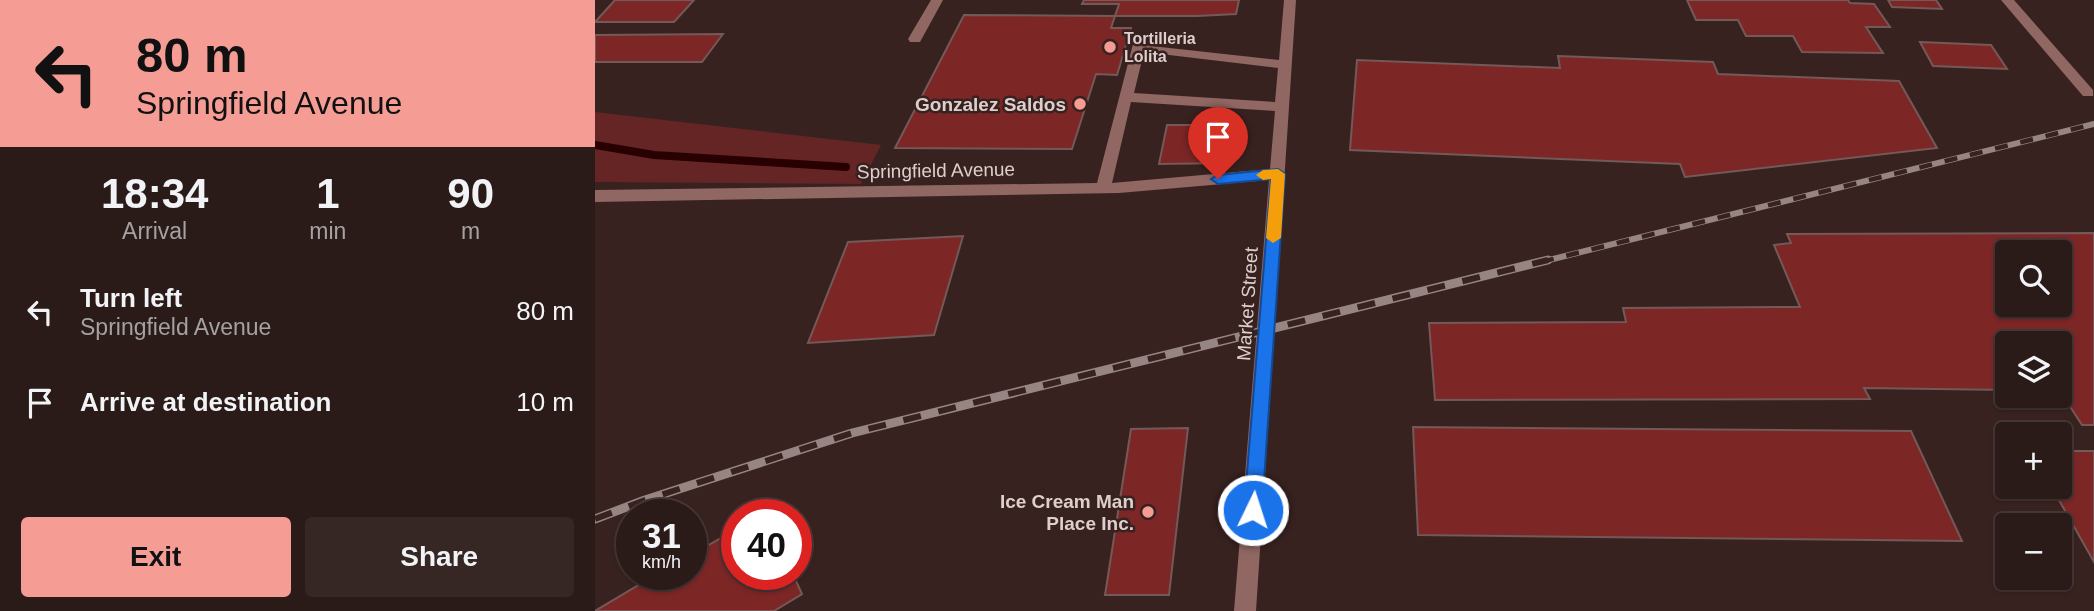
<!DOCTYPE html>
<meta charset="utf-8">
<style>
:root{--surface:#2a1a18;--page:#362725;--text:#f1f3f6;--muted:#a5a1a2;--line:#463837;--accent:#f59c95}
body{margin:0;font-family:Helvetica,sans-serif;background:var(--page);color:var(--text);height:100vh;display:flex;flex-direction:column;font-size:26px;white-space:nowrap}
*{box-sizing:border-box;margin:0}
p{font-size:23px;color:var(--muted)}
.icon{flex:none;width:38px;height:38px;fill:none;stroke:currentColor;stroke-width:2;stroke-linecap:round;stroke-linejoin:round}
.map{position:relative;flex:1;overflow:hidden}
.side{display:flex;flex-direction:column;background:var(--surface);width:595px}
.side>*{flex:none}
.hud{background:#f59c95;color:#111;overflow:hidden}
.controls{position:absolute;left:1400px;top:240px;display:grid;gap:14px}
.controls a{display:grid;place-items:center;width:77px;height:77px;border-radius:7px;background:var(--surface);box-shadow:0 2px 5px #0004,0 0 0 2px var(--line);font-size:35px}
.speed{position:absolute;left:21px;top:499px;display:flex;gap:14px;font-size:35px;font-weight:700;text-align:center}
.speed>*{display:grid;place-content:center;width:91px;height:91px;border-radius:50%;background:var(--surface);box-shadow:0 2px 5px #0004,0 0 0 2px var(--line);line-height:1}
.speed small{font-size:18px;font-weight:400}
.speed .limit{border:10px solid #d22;background:#fff;color:#111}
.pin{position:absolute;display:grid;place-items:center;width:60px;height:60px;color:#fff;margin:-72px -30px;border-radius:50% 50% 50% 0;rotate:-45deg;box-shadow:0 0 7px #0007}
.pin .icon{rotate:45deg}
.me{position:absolute;width:77px;margin:-38px;rotate:4deg;stroke-linejoin:round;filter:drop-shadow(0 0 5px #0008)}
.turn{display:flex;align-items:center;gap:24px;height:147px;padding:0 21px;font-size:32px}
.turn .icon{width:91px;height:91px;stroke-width:2.5}
.turn b{display:block;font-size:49px;line-height:60px}
.eta{display:flex;justify-content:space-evenly;align-items:center;height:119px;text-align:center}
.eta b{font-size:42px;font-weight:600;line-height:49px}
.cta{display:flex;gap:14px;margin-top:auto;padding:14px 21px}
.cta a{flex:1;height:80px;border-radius:7px;background:var(--accent);color:#111;font-size:28px;font-weight:600;line-height:80px;text-align:center}
.cta a+a{background:var(--page);color:var(--text)}
ul{padding:0;list-style:none}
li{display:flex;align-items:center;gap:21px;height:91px;padding:0 21px}
li div{flex:1}
li b{display:block;font-size:26px}
li em{font-style:normal}
main{display:flex;flex:1;min-height:0}
.map>svg:first-child{display:block}
</style>
<main>
<section class="side">
<div class="hud">
<div class="turn"><svg class="icon" aria-label="left" viewBox="0 0 24 24"><path d="M17 20v-9H6M10 6l-5 5 5 5"/></svg><div><b>80 m</b>Springfield Avenue</div></div>
</div>
<div class="eta">
<div><b>18:34</b><p>Arrival</p></div>
<div><b>1</b><p>min</p></div>
<div><b>90</b><p>m</p></div>
</div>
<ul>
<li><svg class="icon" aria-label="left" viewBox="0 0 24 24"><path d="M17 20v-9H6M10 6l-5 5 5 5"/></svg><div><b>Turn left</b><p>Springfield Avenue</p></div><em>80 m</em></li>
<li><svg class="icon" aria-label="arrive" viewBox="0 0 24 24"><path d="M6 21V4h12l-3 4 3 4H6"/></svg><div><b>Arrive at destination</b></div><em>10 m</em></li>
</ul>
<div class="cta"><a>Exit</a><a>Share</a></div>
</section>
<div class="map">
<svg width="1499" height="611" viewBox="0 0 1499 611">
<rect width="100%" height="100%" fill="#382220"/>
<path fill="#642524" d="M 0,112 L 286,145 L 266,184 L 0,182 Z"/>
<g fill="none" stroke-linecap="round" stroke-linejoin="round">
<path stroke="#290002" stroke-width="8" d="M 0,145 L 59,155 L 251,167"/>
</g>
<path fill="#7c2626" stroke="#735957" stroke-width="2" fill-rule="evenodd" d="M 20,0 L 99,0 L 79,22 L 0,22 Z
M 489,0 L 644,0 L 641,14 L 602,16 L 520,16 L 524,4 L 487,4 Z
M 1092,0 L 1253,0 L 1255,3 L 1279,4 L 1295,27 L 1271,27 L 1288,53 L 1207,52 L 1198,36 L 1151,36 L 1143,20 L 1101,20 Z
M 1293,0 L 1341,0 L 1347,9 L 1297,7 Z
M 369,15 L 520,16 L 516,28 L 536,28 L 522,75 L 501,74 L 477,149 L 300,148 Z
M 128,34 L 107,62 L 0,62 L 0,35 Z
M 1325,42 L 1396,45 L 1412,69 L 1338,66 Z
M 963,56 L 1118,62 L 1123,74 L 1304,81 L 1342,148 L 1090,177 L 1085,164 L 755,150 L 762,60 L 965,68 Z
M 572,125 L 638,125 L 633,163 L 564,164 Z
M 1499,233 L 1499,425 L 1487,425 L 1465,391 L 1465,343 L 1412,343 L 1412,390 L 1269,388 L 1275,399 L 840,400 L 834,323 L 1031,322 L 1028,308 L 1205,307 L 1179,245 L 1196,243 L 1192,234 ZM 1412,252 L 1465,252 L 1465,304 L 1412,304 Z
M 368,236 L 339,335 L 213,343 L 253,242 Z
M 818,427 L 1316,431 L 1367,541 L 823,535 Z
M 593,428 L 574,595 L 510,595 L 536,429 Z
M 1465,451 L 1499,451 L 1499,562 L 1456,486 L 1465,486 Z
M 142,529 L 142,574 L 198,574 L 207,594 L 179,611 L 0,611 L 62,574 L 96,574 L 96,555 Z"/>
<g fill="none" stroke-linecap="round" stroke-linejoin="round">
<path fill="#906763" fill-rule="evenodd" d="M 336,0 L 348,0 L 325,42 L 315,42 L 313,39 Z
M 689,0 L 701,0 L 661,611 L 639,611 L 674,180 L 524,193 L 0,202 L 0,190 L 502,183 L 538,44 L 684,60 ZM 549,52 L 683,68 L 680,102 L 539,93 ZM 536,102 L 680,111 L 675,169 L 517,183 Z
M 1406,0 L 1419,0 L 1498,90 L 1498,96 L 1488,96 Z"/>
<defs>
<path id="rail-far1" d="M 946,262 L 1499,124"/>
<path id="rail" d="M 0,519 L 50,500 L 257,433 L 953,260"/>
</defs>
<use href="#rail-far1" stroke="#978583" stroke-width="6"/>
<use href="#rail" stroke="#978583" stroke-width="9"/>
<use href="#rail-far1" stroke="#382220" stroke-width="4.5" stroke-dasharray="13" stroke-linecap="butt"/>
<use href="#rail" stroke="#382220" stroke-width="6" stroke-dasharray="18" stroke-linecap="butt"/>
</g>
<path fill="#1a73e8" stroke="#114b97" stroke-width="2" d="M 683,169 L 690,174 L 667,510 L 665,516 L 658,519 L 651,516 L 649,510 L 676,179 L 623,184 L 616,179 L 623,175 Z"/>
<path fill="#f59e0b" d="M 683,169 L 690,174 L 686,238 L 678,243 L 671,238 L 676,179 L 668,180 L 661,175 L 668,170 Z"/>
<g fill="#f59c95" stroke="#382220" stroke-width="2.5">
<circle cx="515" cy="47" r="7"/>
<circle cx="485" cy="104" r="7"/>
<circle cx="553" cy="512" r="7"/>
</g>
<g text-anchor="middle" stroke-width="5" stroke-linejoin="round" paint-order="stroke">
<g font-size="16" font-weight="bold" fill="#decfcd" stroke="#382220" text-anchor="start">
<text x="529" y="44">Tortilleria<tspan x="529" dy="18">Lolita</tspan></text>
</g>
<g font-size="19" font-weight="bold" fill="#decfcd" stroke="#382220" text-anchor="end">
<text x="471" y="111">Gonzalez Saldos</text>
<text x="539" y="508">Ice Cream Man<tspan x="539" dy="22">Place Inc.</tspan></text>
</g>
<g font-size="19" fill="#decfcd" stroke="#382220">
<text transform="translate(341 170) rotate(-1)" y="7">Springfield Avenue</text>
<text transform="translate(652 304) rotate(-86)" y="7">Market Street</text>
</g>
</g>
</svg>
<div class="controls">
<a><svg class="icon" aria-label="search" viewBox="0 0 24 24"><circle cx="10" cy="10" r="6"/><path d="M15 15l6 6"/></svg></a>
<a><svg class="icon" aria-label="layers" viewBox="0 0 24 24"><path d="M12 4l9 5-9 5-9-5zM3 14l9 5 9-5"/></svg></a>
<a>+</a>
<a>−</a>
</div>
<div class="speed"><div>31<small>km/h</small></div><div class="limit">40</div></div>
<div class="pin" style="left:623px;top:179px;background:#d93025"><svg class="icon" aria-label="arrive" viewBox="0 0 24 24"><path d="M6 21V4h12l-3 4 3 4H6"/></svg></div>
<svg class="me" style="left:658px;top:510px" viewBox="-20 -20 40 40"><circle r="17" fill="#1a73e8" stroke="#fff" stroke-width="3"/><path d="M0-11L8 9 0 5-8 9z" fill="#fff"/></svg>
</div>
</main>
